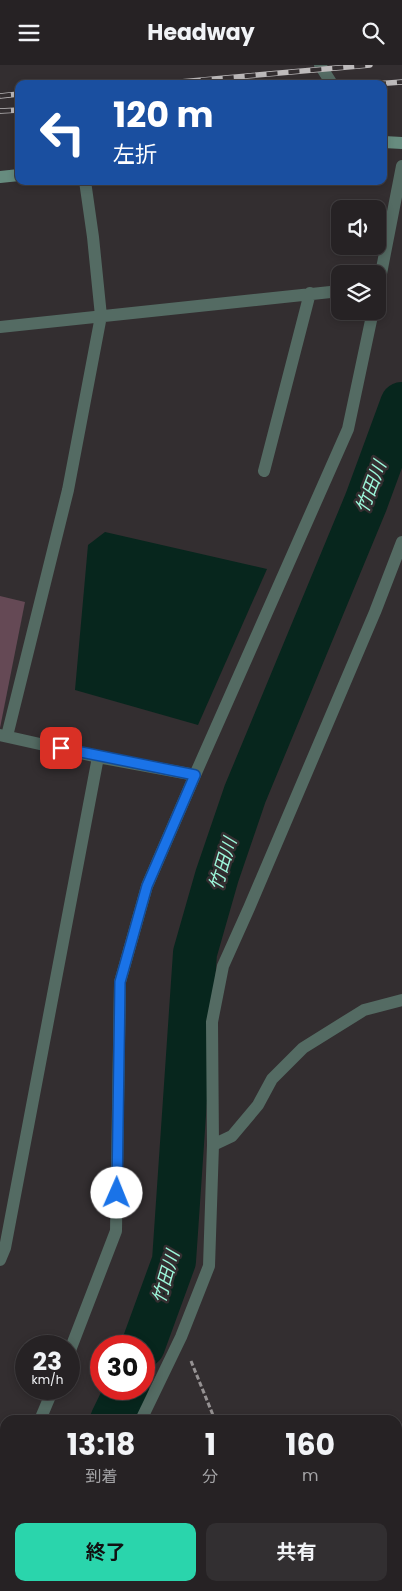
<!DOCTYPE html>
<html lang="ja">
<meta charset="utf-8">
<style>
:root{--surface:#262224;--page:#322f31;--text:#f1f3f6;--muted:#a4a4a6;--line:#423f41;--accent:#2ad5ac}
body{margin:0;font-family:Poppins,"Noto Sans JP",sans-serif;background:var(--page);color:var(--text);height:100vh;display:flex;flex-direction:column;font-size:19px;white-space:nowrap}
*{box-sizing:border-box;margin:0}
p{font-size:16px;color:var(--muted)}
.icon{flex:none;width:28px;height:28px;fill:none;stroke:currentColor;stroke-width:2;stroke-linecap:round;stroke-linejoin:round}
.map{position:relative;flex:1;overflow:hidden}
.sheet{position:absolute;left:0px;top:1350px;width:402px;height:176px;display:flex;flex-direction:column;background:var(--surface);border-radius:15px 15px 0 0;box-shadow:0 2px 8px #0003,0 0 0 1px var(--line)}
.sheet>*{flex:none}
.guide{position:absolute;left:15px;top:15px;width:372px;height:105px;border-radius:10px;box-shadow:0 2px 8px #0003,0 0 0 1px var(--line);background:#1a4fa0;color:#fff;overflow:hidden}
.controls{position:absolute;left:331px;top:135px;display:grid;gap:10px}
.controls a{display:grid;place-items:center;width:55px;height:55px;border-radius:10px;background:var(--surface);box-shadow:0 2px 8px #0003,0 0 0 1px var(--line);font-size:25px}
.speed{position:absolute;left:15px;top:1270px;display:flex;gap:10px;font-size:25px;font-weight:700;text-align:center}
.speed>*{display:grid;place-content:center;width:65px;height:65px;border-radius:50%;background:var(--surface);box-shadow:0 2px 8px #0003,0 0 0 1px var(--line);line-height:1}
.speed small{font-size:12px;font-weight:400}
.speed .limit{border:8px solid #d22;background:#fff;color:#111}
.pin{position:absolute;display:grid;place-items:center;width:42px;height:42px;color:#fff;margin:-21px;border-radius:10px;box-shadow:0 2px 8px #0006}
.me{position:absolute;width:55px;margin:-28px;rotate:1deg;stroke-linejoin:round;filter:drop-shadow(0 0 4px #0008)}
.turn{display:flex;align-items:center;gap:18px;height:105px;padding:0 15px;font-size:22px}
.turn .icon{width:65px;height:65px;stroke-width:2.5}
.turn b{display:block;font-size:35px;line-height:42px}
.eta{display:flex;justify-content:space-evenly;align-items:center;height:85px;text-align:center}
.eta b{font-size:30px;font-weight:700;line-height:35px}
.action{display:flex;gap:10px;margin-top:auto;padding:10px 15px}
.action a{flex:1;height:58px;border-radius:10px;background:var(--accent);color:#111;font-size:20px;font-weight:700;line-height:58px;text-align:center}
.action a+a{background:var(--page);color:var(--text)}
header{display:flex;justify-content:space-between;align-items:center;height:65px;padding:0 15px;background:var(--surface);font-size:22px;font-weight:700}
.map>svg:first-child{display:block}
</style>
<header><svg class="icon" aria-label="menu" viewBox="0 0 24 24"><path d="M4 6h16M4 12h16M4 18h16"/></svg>Headway<svg class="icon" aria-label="search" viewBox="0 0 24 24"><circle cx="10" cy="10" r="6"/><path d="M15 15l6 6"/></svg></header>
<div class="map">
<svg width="402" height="1526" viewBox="0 0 402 1526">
<rect width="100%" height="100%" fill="#332e30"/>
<path fill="#654955" d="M 0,531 L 25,537 L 0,663 Z"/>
<path fill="#07261d" d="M 105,467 L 267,504 L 198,660 L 75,625 L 88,480 Z"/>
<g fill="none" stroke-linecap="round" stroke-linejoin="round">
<path stroke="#07261d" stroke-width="44" d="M 143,1281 L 174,1196 L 195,888 L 217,811 L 245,729 L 366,437 L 402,339
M 112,1355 L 127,1324
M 32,1526 L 34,1521"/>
<path stroke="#969293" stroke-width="3" stroke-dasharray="5 2.5" stroke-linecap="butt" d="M 191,1296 L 215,1355
M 269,1526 L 270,1521"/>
<path stroke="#546b63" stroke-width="12" d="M 320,0 L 332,19
M 378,224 L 402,101
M 0,262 L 340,226
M 264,406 L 310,228
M 0,670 L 98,692 L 195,710
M 7,671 L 68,425 L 101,251 L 93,172 L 85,116
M 213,1080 L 232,1071 L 258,1040 L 272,1014 L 303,983 L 364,945 L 402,935
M 0,1195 L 5,1183 L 98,692
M 69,1288 L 116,1166 L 120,917 L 147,821 L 195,710 L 348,364 L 373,246
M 40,1355 L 53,1324
M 141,1355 L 181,1272 L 209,1201 L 213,1080 L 212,957 L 223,901 L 249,843 L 375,547 L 402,477
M 0,1446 L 5,1434
M 55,1526 L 58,1521"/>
<path stroke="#678c7f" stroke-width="12" d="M 384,77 L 402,78
M 0,112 L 19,110"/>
<defs>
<path id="rail" d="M 157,19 L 370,0
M 375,19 L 402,17
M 0,31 L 19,29
M 0,46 L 19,45"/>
</defs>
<use href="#rail" stroke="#bdbabb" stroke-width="5.5"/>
<use href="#rail" stroke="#332e30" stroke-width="4" stroke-dasharray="11" stroke-linecap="butt"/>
</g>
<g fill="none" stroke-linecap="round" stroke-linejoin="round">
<defs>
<path id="route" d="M 61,683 L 195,710 L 147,821 L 120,917 L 117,1128"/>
</defs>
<use href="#route" stroke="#114b97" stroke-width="12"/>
<use href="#route" stroke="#1a73e8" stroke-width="9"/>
</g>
<g text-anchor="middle" stroke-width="5" stroke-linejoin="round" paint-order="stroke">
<g font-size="18" font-style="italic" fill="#9df8db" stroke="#332e30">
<text transform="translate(371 422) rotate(-69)" y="6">竹田川</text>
<text transform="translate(223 799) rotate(-73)" y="6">竹田川</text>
<text transform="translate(166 1212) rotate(-74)" y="6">竹田川</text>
</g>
</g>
</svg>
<div class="controls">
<a><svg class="icon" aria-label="sound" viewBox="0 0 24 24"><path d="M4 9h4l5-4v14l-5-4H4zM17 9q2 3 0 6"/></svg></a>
<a><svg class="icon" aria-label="layers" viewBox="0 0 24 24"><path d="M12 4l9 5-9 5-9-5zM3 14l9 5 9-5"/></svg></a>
</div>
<div class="speed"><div>23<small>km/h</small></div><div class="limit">30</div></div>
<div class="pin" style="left:61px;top:683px;background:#d93025"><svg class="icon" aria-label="arrive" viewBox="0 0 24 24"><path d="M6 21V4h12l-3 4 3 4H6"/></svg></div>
<svg class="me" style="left:117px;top:1128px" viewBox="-20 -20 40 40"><circle r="19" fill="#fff"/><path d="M0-13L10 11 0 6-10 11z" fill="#1a73e8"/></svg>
<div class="guide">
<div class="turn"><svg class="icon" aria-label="left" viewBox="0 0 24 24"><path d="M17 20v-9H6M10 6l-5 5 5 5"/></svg><div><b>120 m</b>左折</div></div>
</div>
<section class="sheet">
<div class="eta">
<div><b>13:18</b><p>到着</p></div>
<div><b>1</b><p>分</p></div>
<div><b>160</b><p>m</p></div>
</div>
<div class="action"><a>終了</a><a>共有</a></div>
</section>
</div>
